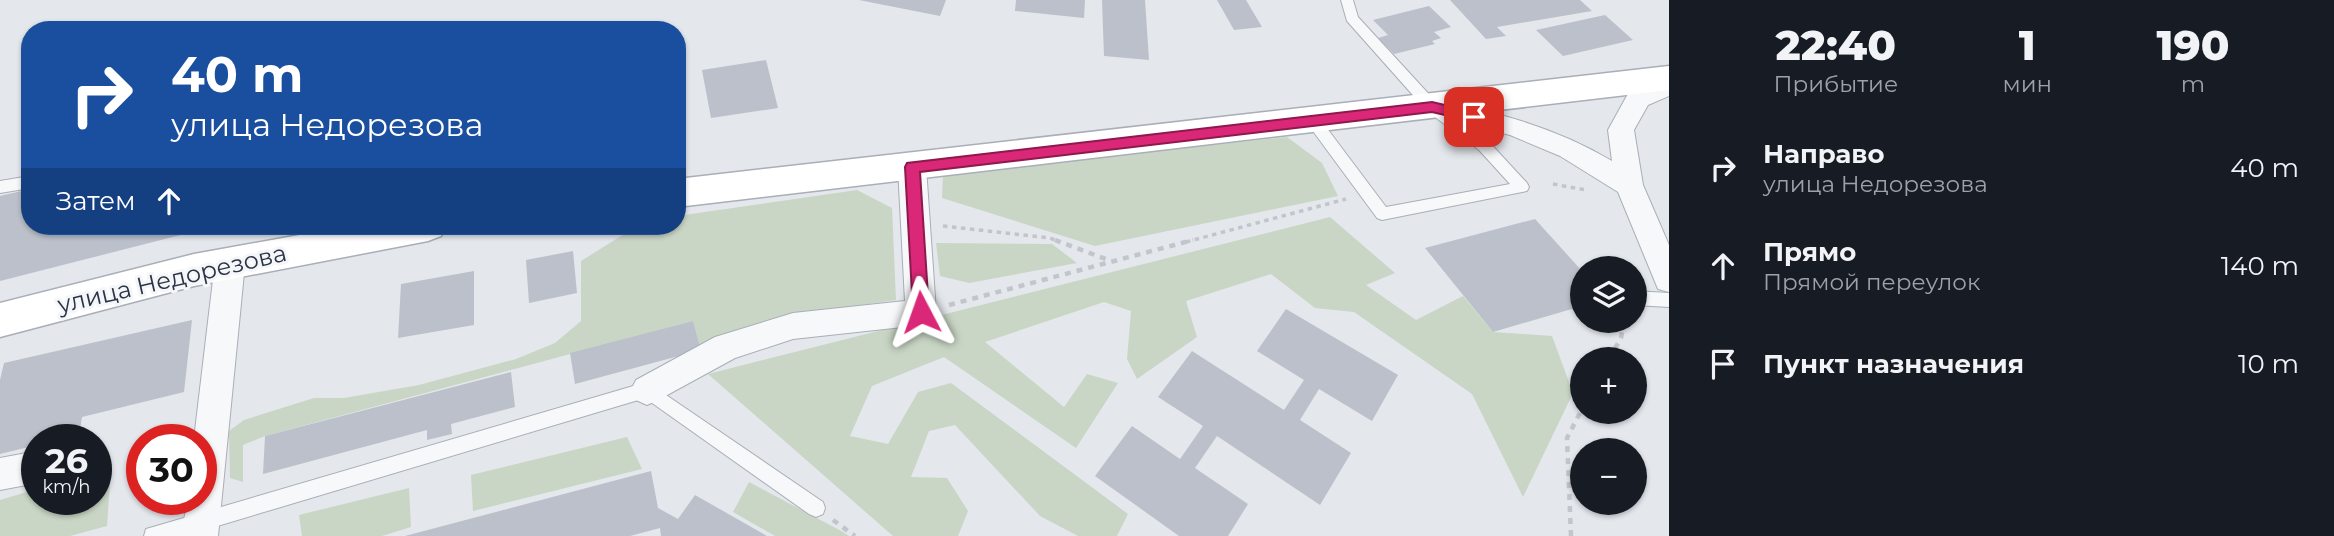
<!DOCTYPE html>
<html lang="ru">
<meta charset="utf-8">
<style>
:root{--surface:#171b24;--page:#242831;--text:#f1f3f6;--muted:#9ea1a6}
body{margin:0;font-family:Montserrat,sans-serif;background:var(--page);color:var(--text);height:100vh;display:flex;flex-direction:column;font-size:26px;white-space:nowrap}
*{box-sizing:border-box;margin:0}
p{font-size:23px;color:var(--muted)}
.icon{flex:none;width:38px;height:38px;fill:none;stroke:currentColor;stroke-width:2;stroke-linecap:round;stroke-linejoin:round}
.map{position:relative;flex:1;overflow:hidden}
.sheet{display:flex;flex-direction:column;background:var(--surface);width:665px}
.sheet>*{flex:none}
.top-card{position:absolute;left:21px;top:21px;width:665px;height:214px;border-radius:28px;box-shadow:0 2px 5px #0004;background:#1a4fa0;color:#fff;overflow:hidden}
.fabs{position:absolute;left:1570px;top:256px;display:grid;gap:14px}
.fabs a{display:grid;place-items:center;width:77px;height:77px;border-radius:50%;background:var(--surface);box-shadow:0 2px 5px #0004;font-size:35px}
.speed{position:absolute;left:21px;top:424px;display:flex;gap:14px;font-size:35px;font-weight:700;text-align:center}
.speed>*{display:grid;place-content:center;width:91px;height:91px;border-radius:50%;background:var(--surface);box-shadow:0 2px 5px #0004;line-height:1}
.speed small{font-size:18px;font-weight:400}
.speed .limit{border:10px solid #d22;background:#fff;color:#111}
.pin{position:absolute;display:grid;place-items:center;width:60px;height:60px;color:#fff;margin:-30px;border-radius:14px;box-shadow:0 4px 10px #0006}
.me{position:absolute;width:77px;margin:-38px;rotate:356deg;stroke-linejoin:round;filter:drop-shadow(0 0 5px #0008)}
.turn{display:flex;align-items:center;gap:24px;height:147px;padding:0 35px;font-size:32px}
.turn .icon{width:91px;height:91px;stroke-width:2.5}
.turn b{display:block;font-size:49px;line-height:60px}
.then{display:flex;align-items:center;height:66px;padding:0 35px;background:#0003;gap:14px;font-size:26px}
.eta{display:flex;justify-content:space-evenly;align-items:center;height:119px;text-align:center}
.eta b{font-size:42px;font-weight:800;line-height:49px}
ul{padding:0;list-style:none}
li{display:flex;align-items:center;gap:21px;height:98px;padding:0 35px}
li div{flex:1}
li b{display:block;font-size:26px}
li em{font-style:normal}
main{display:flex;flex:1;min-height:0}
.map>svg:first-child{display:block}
</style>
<main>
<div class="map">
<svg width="1669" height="536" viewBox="0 0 1669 536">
<rect width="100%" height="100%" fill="#e4e7ec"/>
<path fill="#c9d6c5" d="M 1287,137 L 1322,163 L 1338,196 L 1095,246 L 942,198 L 943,174 Z
M 857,190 L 892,208 L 896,300 L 793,315 L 700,347 L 693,321 L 265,436 L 243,445 L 243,482 L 230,478 L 229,431 L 244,420 L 314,398 L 344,398 L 419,385 L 516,359 L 555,343 L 581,321 L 581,261 L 637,226 L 677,226 L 677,216 Z
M 1330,217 L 1395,273 L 1366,285 L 1416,320 L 1463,296 L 1493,332 L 1552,336 L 1573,393 L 1523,497 L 1472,394 L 1354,312 L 1315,308 L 1271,274 L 1186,301 L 1197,337 L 1137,379 L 1127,359 L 1131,311 L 1104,302 L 985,342 L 1064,407 L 1087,374 L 1118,383 L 1076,448 L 944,357 L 872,386 L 850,436 L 888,444 L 918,392 L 951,383 L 1128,514 L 1117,536 L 1078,536 L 1040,516 L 955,425 L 929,431 L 911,477 L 947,478 L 968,511 L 958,536 L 893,536 L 708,374 Z
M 936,243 L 1052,244 L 1077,263 L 969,283 L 940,276 Z
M 627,437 L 642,469 L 473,511 L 471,475 Z
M 111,468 L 107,526 L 70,536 L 0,536 L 0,500 L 37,489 L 37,499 L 96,499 L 96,472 Z
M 749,482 L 843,532 L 849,536 L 775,536 L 733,512 Z
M 409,488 L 411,527 L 382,536 L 302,536 L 299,515 Z"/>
<path fill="#bbc0ca" d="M 859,0 L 946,0 L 940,16 Z
M 1016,0 L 1085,0 L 1084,18 L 1015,11 Z
M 1102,0 L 1145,0 L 1149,60 L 1104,56 Z
M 1217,0 L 1246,0 L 1262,27 L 1234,30 Z
M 1450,0 L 1580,0 L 1592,11 L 1497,27 L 1506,36 L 1486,39 Z
M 1429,6 L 1451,27 L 1434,32 L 1441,38 L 1432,41 L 1435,44 L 1394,54 L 1378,38 L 1388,35 L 1373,20 Z
M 1605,15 L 1633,40 L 1563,56 L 1536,30 Z
M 766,60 L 778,108 L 711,118 L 702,70 Z
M 30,189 L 30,226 L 212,227 L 0,281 L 0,196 Z
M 1535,219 L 1582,271 L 1582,275 L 1575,277 L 1582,285 L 1582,306 L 1493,332 L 1425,248 Z
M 573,251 L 577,293 L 529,303 L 526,260 Z
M 474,271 L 474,325 L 398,338 L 401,284 Z
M 1286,309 L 1398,375 L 1372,421 L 1319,389 L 1300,420 L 1351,453 L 1320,505 L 1217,436 L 1195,468 L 1248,504 L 1228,536 L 1179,536 L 1095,476 L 1132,426 L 1180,459 L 1203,426 L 1158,397 L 1192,351 L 1284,410 L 1304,380 L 1257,351 Z
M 192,320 L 184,392 L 82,417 L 79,435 L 62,439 L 37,439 L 37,445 L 0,454 L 0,380 L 4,363 Z
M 693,321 L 701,350 L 575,384 L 570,353 Z
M 511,372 L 515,407 L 451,424 L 452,434 L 427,440 L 427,430 L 263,474 L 265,436 Z
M 651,471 L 658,508 L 678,519 L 695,495 L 767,536 L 661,536 L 660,528 L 630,536 L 405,536 Z"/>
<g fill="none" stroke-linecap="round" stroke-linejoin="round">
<defs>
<path id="lane" d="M 1341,0 L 1353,0 L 1358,17 L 1437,103 L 1489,142 L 1527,183 L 1529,187 L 1527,191 L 1382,220 L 1377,218 L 1307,123 L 1305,119 L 1307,115 L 1317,115 L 1386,207 L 1510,184 L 1479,150 L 1427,111 L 1347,21 Z
M 30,176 L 30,188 L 0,193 L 0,181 Z
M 1634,291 L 1669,293 L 1669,307 L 1634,305 Z
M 647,382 L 823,502 L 825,508 L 823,514 L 816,517 L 809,514 L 645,398 L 184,536 L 144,536 L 146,529 L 153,527 Z"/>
<path id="street" d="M 1669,77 L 1669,96 L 1648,105 L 1634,130 L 1643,185 L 1669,245 L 1669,292 L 1658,289 L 1618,192 L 1560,156 L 1510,135 L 1423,114 L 1419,107 L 1423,100 L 1432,98 C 1497,113 1553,126 1612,161 L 1608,130 L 1629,92 Z
M 912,157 L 922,160 L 926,167 L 936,312 L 932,321 L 921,325 L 793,339 L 735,358 L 658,400 L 647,405 L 636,400 L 631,390 L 636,380 L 715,337 L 793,313 L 905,301 L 898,167 L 902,160 Z
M 230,251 L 240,254 L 245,263 L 218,536 L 182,536 L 187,499 L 201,499 L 201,439 L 194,439 L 215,263 L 220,254 Z
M 37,451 L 37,483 L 0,490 L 0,458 Z"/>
<path id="secondary" d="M 1669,66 L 1669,90 L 677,207 L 677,179 Z
M 349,226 L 447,226 L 441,236 L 428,241 L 194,286 L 0,337 L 0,303 L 194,254 Z"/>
</defs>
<use href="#lane" stroke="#a9aeb7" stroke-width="2"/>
<use href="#street" stroke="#a9aeb7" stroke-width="2"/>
<use href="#secondary" stroke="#a9aeb7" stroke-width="3"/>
<path stroke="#c2c5cb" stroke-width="3.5" stroke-dasharray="4.5 4.5" stroke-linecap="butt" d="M 1553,184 L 1586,190
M 943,226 L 1050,238 L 1060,242
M 1186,242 L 1346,199"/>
<path stroke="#c2c5cb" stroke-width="4.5" stroke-dasharray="6 6" stroke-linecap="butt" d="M 1055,240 L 1111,261
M 949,305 L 1193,240
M 1609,359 L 1621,338 L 1624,320
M 833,520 L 855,536
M 1571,536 L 1567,438 L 1582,409"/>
<use href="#lane" fill="#f7f8fa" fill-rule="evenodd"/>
<use href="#street" fill="#f7f8fa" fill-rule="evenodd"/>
<use href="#secondary" fill="#fff" fill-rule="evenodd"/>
</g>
<path fill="#db2777" stroke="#8e194d" stroke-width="2" d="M 1432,102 L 1479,113 L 1481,117 L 1474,122 L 1432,112 L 920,172 L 929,312 L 927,317 L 915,317 L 913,312 L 905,167 L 907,163 Z"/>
<g text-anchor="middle" stroke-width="6" stroke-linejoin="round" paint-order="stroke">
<g font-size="24" fill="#2b3445" stroke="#f4f6f9">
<text transform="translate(172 279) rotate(-13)" y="8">улица Недорезова</text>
</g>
</g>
</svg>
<div class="fabs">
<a><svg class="icon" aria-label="layers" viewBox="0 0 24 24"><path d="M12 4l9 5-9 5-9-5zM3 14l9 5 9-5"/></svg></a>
<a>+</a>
<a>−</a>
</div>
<div class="speed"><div>26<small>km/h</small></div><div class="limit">30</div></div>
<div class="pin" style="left:1474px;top:117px;background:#d93025"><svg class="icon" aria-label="arrive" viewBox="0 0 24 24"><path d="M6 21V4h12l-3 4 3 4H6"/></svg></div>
<svg class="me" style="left:921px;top:312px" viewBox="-20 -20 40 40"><path d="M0-17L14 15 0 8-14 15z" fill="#db2777" stroke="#fff" stroke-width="4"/></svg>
<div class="top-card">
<div class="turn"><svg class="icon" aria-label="right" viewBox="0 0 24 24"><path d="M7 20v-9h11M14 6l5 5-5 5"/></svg><div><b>40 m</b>улица Недорезова</div></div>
<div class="then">Затем<svg class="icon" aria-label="ahead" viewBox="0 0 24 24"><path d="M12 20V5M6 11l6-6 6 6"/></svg></div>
</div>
</div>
<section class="sheet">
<div class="eta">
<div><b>22:40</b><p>Прибытие</p></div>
<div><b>1</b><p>мин</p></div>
<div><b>190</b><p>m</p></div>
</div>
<ul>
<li><svg class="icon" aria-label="right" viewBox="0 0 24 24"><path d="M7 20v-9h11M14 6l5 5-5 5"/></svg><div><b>Направо</b><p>улица Недорезова</p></div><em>40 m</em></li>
<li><svg class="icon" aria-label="ahead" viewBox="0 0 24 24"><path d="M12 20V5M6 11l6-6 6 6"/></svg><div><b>Прямо</b><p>Прямой переулок</p></div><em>140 m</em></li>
<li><svg class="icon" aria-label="arrive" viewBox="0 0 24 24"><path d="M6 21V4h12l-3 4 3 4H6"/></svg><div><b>Пункт назначения</b></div><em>10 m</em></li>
</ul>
</section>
</main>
